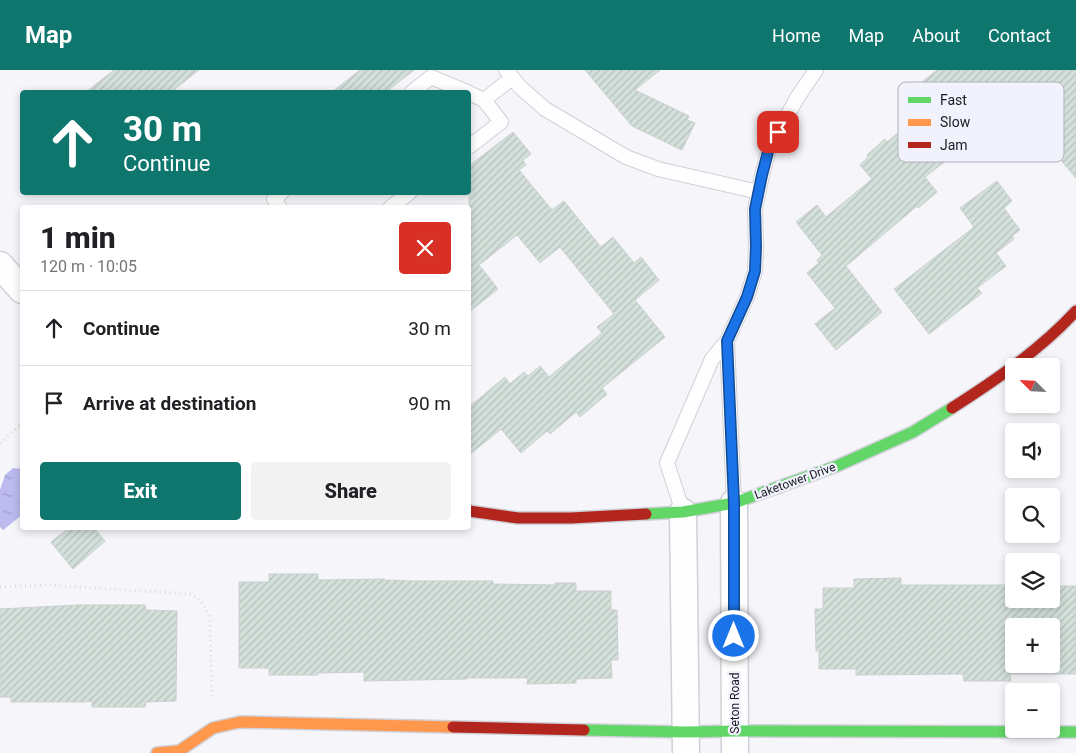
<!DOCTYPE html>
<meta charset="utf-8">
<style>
:root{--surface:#fff;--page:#f2f2f2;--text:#202124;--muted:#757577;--line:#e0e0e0;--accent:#0f766e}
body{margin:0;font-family:Roboto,sans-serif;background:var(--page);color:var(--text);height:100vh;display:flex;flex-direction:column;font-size:19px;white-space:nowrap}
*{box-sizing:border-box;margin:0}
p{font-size:16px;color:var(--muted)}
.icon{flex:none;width:28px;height:28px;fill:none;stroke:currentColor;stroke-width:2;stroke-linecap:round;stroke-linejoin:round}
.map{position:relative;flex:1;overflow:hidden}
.details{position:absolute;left:20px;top:135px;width:451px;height:325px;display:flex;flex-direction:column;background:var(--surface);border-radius:5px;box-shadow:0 2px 8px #0003}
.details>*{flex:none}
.guide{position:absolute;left:20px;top:20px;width:451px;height:105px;border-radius:5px;box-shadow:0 2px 8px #0003;background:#0f766e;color:#fff;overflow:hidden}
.needle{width:32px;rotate:294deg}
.buttons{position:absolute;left:1005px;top:288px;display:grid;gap:10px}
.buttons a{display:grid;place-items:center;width:55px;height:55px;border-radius:5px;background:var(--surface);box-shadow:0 2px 8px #0003;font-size:25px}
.pin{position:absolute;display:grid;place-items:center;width:42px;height:42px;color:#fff;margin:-21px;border-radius:10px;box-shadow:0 2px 8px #0006}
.me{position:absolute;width:55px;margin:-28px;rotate:0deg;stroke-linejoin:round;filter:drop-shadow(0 0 4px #0008)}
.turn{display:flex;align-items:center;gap:18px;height:105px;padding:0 20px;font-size:22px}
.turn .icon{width:65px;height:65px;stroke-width:2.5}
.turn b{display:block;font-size:35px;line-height:42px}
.round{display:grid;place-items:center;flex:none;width:52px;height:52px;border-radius:5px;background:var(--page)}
.overview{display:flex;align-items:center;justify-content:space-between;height:85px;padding:0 20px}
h1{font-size:30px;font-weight:800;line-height:38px}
.cta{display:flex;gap:10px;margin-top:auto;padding:10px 20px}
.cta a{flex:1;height:58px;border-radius:5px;background:var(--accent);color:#fff;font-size:20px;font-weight:800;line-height:58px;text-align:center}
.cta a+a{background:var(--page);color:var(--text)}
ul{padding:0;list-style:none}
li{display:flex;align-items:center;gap:15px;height:75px;padding:0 20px;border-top:1px solid var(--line)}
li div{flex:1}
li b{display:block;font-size:19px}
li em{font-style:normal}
header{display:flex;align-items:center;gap:30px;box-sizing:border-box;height:70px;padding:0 25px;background:var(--accent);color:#fff}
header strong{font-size:24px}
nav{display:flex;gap:28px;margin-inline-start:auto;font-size:18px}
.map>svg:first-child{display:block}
</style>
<header>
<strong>Map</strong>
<nav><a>Home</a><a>Map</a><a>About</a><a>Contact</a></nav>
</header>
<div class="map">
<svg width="1076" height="683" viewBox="0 0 1076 683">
<defs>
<pattern id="water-ripples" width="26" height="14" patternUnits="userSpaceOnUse" patternTransform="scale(1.25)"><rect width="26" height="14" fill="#bcbaee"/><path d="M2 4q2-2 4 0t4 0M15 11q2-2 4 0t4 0" fill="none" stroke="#a19fcc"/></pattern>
<pattern id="building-hatch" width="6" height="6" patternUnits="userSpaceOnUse" patternTransform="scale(1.25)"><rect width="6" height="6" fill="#d3e1da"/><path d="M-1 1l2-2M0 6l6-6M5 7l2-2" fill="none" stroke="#b5c0bb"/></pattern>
</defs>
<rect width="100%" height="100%" fill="#f5f5fa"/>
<path fill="url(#water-ripples)" d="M 13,398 L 22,399 L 22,445 L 3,460 L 0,457 L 0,420 L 5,405 Z"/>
<path fill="url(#building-hatch)" stroke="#cbd0cf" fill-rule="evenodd" d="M 114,0 L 199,0 L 171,22 L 86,22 Z
M 360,0 L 414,0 L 386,22 L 332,22 Z
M 585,0 L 660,0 L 635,20 L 689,46 L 687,50 L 695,53 L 682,80 L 632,56 Z
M 937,0 L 1076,0 L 1076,108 L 1021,43 L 966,87 L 960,80 L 925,107 L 937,122 L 918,138 L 917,136 L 846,196 L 882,242 L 836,280 L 815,254 L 835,238 L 807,203 L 819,193 L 817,190 L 822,185 L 796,152 L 817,135 L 826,147 L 872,109 L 860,95 L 868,87 L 867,85 L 885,69 L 887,72 L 923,42 L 913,29 L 917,26 L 912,20 Z
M 513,62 L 531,84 L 523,90 L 526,95 L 519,100 L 552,140 L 564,131 L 601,177 L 613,167 L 634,193 L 641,187 L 659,210 L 635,230 L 665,267 L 602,318 L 607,324 L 580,347 L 576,342 L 550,364 L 547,361 L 521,383 L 501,359 L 469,385 L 469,337 L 505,307 L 510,314 L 524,302 L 528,306 L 540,296 L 549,307 L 602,263 L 597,257 L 614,244 L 560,177 L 540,193 L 517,165 L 479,195 L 498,219 L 469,242 L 469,96 Z
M 997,111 L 1012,131 L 1004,138 L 1020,160 L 1012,166 L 1014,169 L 996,183 L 1006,196 L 977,218 L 982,223 L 929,264 L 894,219 L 974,157 L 960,138 Z
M 69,458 L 94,458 L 105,471 L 73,499 L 51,472 Z
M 269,504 L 318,504 L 318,510 L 384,509 L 384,510 L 412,511 L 493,511 L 493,514 L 555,515 L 555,513 L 576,513 L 576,521 L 611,521 L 611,540 L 617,540 L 618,590 L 611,590 L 612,608 L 576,609 L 576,613 L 527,614 L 528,608 L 467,608 L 467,609 L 364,611 L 364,602 L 318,603 L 318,605 L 269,605 L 269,598 L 239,598 L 239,512 L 269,512 Z
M 901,508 L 901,515 L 1010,515 L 1010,516 L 1014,516 L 1014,529 L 1051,529 L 1051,516 L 1076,516 L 1076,604 L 1010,604 L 1011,611 L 964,611 L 963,604 L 856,605 L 856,599 L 819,599 L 819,581 L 816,581 L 815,539 L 823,539 L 823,518 L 854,518 L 854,509 ZM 1014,556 L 1051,556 L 1051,594 L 1014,594 Z
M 78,535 L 145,535 L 146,540 L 177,541 L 176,631 L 146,632 L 145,637 L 92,637 L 92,631 L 83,632 L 11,632 L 11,627 L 0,627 L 0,539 Z"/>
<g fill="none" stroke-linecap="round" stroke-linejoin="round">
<defs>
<path id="lane" d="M 506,0 L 520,17 L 545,39 L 626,87 L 658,99 L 759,122
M 412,22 L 431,7 L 467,22
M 469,23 L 484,30 L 501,52 L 469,77
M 484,30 L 512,8
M 280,138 L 274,129 L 282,122
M 390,138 L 410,122
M 727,271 L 747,227 L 755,201 L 756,176 L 755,139 L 762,105 L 769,79 L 797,28 L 816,0
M 683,442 L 667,393 L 712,289 L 727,271 L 734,433"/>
<path id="street" d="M 0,195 L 22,220
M 734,433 L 735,683
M 683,442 L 686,683"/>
<path id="fast" d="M 646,444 L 683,442 L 734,433 L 837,396 L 913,362 L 952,338
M 584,660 L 686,662 L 735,661 L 1076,662"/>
<path id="slow" d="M 157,683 L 179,681 L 213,658 L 240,652 L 453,657"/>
<path id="jam" d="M 952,338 C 996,310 1041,279 1076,241
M 469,441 L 518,448 L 571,448 L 646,444
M 453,657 L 584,660"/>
</defs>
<use href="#lane" stroke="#d0d0d8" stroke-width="16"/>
<use href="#street" stroke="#d0d0d8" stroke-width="29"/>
<use href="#fast" stroke="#d0d0d8" stroke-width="14"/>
<use href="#slow" stroke="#d0d0d8" stroke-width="14"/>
<use href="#jam" stroke="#d0d0d8" stroke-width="14"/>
<path stroke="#dcdcdd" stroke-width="3" stroke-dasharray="1 4" stroke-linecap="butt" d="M 0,373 L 22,353
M 0,517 L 46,515 L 191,524 L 202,532 L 210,548 L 212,629"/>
<use href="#lane" stroke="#fefefe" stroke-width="14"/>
<use href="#street" stroke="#fefefe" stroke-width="26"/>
<use href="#fast" stroke="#63d668" stroke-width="11"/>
<use href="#slow" stroke="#ff974d" stroke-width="11"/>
<use href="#jam" stroke="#b3261e" stroke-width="11"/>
</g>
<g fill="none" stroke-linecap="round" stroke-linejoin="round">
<defs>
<path id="route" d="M 734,566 L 734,433 L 727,271 L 747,227 L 755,201 L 756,176 L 755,139 L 762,105 L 769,78 L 778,62"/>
</defs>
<use href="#route" stroke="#114b97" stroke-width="12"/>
<use href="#route" stroke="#1a73e8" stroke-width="9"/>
</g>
<g text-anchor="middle" stroke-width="4.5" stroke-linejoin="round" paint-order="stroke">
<g font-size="12" fill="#1a1a24" stroke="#f2f2fd">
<text transform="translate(795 411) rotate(-20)" y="4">Laketower Drive</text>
<text transform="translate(735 633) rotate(-90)" y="4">Seton Road</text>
</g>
</g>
<rect x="898" y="12" width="166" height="80" rx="8" fill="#f2f2fd" stroke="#b1b1bc" stroke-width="1"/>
<rect x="908" y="27" width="23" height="6" fill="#63d668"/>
<rect x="908" y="49" width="23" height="7" fill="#ff974d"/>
<rect x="908" y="72" width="23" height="6" fill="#b3261e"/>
<g font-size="14" fill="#1a1a24">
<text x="940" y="35">Fast</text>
<text x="940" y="57">Slow</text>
<text x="940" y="80">Jam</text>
</g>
</svg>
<div class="buttons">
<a><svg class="needle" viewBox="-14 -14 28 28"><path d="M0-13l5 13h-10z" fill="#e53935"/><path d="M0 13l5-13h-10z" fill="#757577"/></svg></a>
<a><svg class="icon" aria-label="sound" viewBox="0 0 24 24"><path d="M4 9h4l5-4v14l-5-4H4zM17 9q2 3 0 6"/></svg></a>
<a><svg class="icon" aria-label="search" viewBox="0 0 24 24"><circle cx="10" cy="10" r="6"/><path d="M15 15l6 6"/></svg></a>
<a><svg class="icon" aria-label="layers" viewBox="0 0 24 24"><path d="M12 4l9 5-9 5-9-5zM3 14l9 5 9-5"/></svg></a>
<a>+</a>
<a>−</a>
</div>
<div class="pin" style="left:778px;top:62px;background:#d93025"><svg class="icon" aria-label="arrive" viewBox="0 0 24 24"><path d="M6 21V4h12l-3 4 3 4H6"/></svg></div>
<svg class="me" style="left:734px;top:566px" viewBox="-20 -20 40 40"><circle r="17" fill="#1a73e8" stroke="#fff" stroke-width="3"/><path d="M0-11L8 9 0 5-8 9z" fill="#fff"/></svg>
<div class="guide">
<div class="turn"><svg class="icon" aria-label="ahead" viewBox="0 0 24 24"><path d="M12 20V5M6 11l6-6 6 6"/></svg><div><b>30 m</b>Continue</div></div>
</div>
<section class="details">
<div class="overview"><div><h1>1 min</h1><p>120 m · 10:05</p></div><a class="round" style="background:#d93025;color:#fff"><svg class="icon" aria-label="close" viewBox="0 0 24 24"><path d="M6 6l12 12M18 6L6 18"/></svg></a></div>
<ul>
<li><svg class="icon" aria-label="ahead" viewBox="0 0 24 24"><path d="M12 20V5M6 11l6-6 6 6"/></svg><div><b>Continue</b></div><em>30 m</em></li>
<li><svg class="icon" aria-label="arrive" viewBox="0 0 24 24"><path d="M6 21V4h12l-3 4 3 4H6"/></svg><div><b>Arrive at destination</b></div><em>90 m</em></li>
</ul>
<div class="cta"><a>Exit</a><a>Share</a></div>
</section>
</div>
